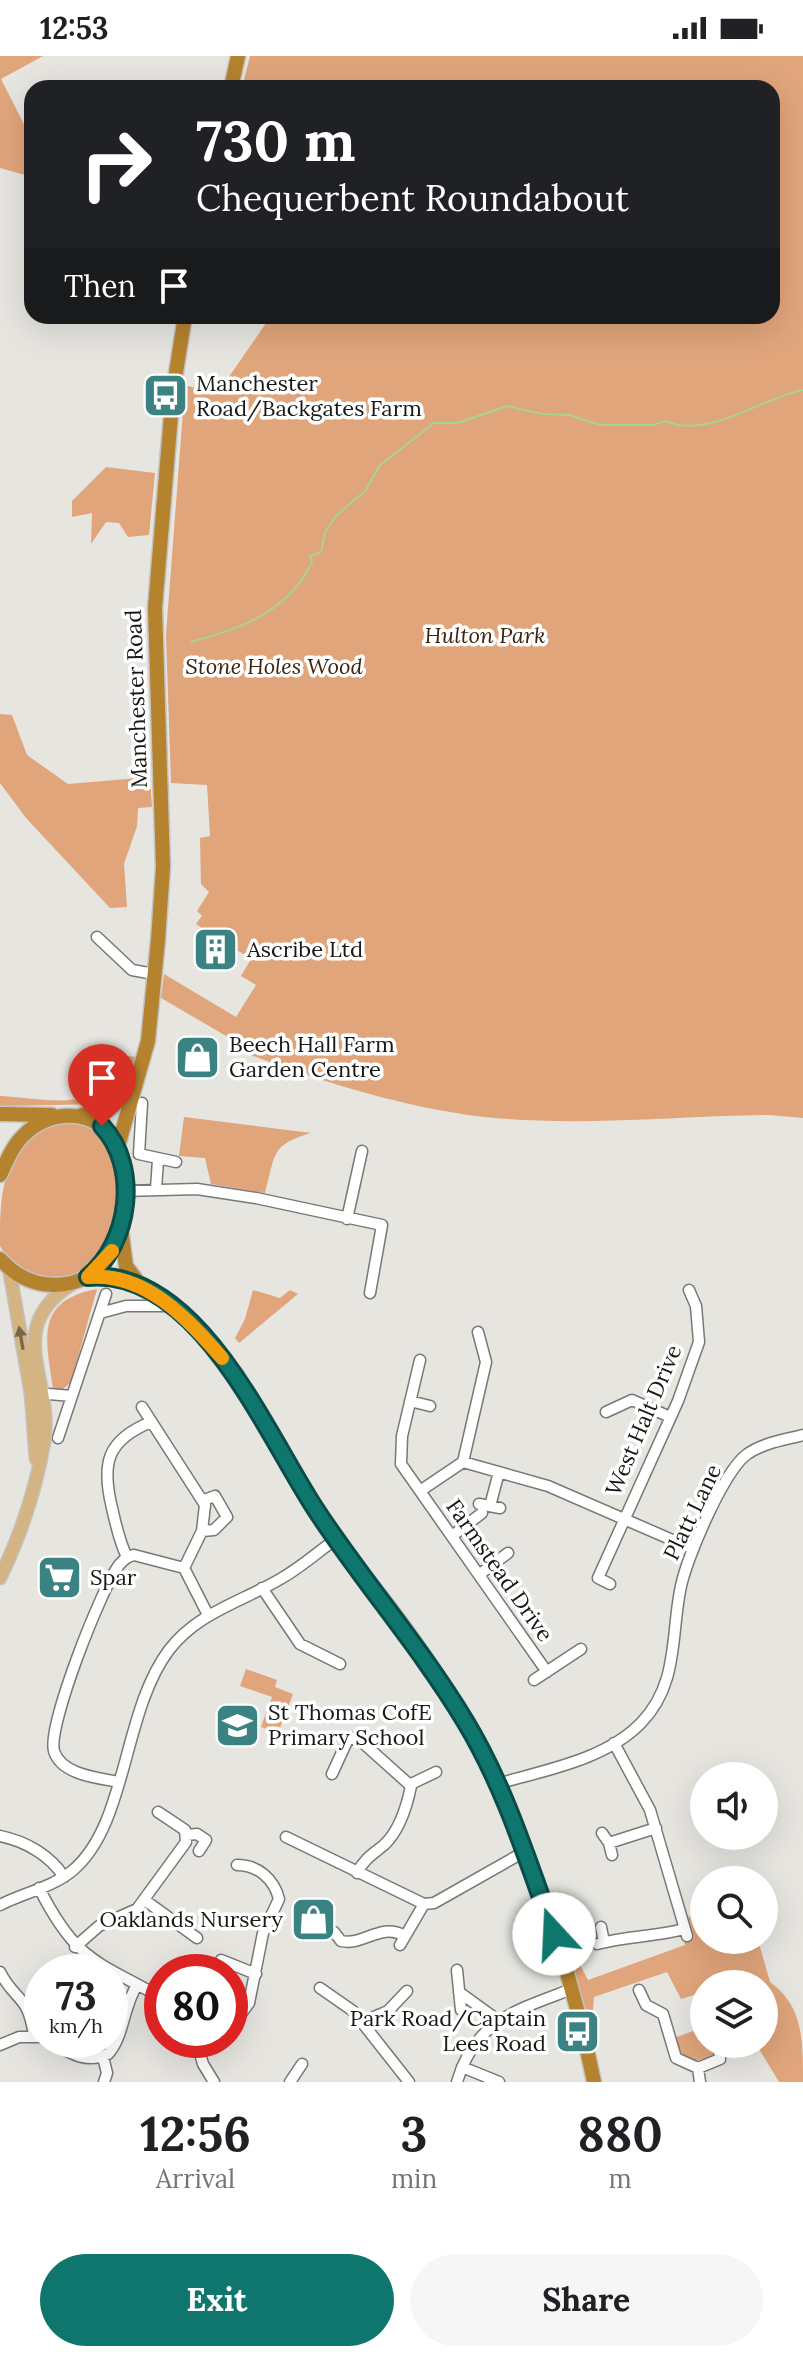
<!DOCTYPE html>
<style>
:root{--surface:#fff;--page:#f6f6f6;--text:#202124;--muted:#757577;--accent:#0f766e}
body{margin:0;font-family:Lora,serif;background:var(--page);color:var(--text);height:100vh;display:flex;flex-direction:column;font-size:30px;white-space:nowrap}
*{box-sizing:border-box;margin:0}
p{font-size:26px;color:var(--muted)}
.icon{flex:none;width:44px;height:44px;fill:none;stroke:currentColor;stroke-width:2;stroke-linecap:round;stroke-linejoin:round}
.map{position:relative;height:2026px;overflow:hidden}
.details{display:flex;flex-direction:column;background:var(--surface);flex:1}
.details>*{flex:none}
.hud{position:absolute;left:24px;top:24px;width:756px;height:244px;border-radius:24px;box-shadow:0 8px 32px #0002;background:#202124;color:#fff;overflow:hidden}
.tools{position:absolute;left:690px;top:1706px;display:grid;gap:16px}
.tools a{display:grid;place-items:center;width:88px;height:88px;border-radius:50%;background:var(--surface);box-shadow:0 8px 32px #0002;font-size:40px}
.speed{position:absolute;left:24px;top:1898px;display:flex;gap:16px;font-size:40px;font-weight:700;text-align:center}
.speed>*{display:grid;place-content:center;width:104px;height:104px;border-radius:50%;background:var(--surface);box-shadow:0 8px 32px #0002;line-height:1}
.speed small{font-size:20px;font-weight:400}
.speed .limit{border:12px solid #d22;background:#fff;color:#111}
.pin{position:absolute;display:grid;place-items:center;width:68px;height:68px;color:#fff;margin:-82px -34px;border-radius:50% 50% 50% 0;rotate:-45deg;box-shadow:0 0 8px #0007}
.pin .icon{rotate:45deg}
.me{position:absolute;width:88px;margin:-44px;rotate:340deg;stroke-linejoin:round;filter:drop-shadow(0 0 6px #0008)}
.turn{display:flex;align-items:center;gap:28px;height:168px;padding:0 40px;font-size:36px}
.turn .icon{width:104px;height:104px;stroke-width:2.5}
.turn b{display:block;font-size:56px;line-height:68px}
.then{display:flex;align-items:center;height:76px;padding:0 40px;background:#0003;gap:16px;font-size:30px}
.eta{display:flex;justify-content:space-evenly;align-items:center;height:136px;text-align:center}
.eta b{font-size:48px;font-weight:800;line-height:56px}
.action{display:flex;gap:16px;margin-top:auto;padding:16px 40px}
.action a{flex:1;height:92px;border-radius:48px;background:var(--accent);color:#fff;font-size:32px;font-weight:800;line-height:92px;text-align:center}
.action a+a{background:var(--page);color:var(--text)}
.status{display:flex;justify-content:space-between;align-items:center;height:56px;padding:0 40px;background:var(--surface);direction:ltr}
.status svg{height:22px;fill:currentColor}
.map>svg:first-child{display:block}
</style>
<div class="status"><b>12:53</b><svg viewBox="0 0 49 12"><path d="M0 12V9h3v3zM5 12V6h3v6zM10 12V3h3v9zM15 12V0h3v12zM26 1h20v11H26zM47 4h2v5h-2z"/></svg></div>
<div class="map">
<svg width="803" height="2026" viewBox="0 0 803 2026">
<rect width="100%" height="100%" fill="#e6e5e0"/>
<path fill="#e0a57b" d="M 0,0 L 43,0 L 1,23 L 32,84 L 32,121 L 0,112 Z
M 250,0 L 803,0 L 803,1062 L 769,1059 C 675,1060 578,1071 484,1061 C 402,1051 319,1025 243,996 L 245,991 L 161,942 L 164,918 L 236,961 L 256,929 L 241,920 L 251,903 L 196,868 L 202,860 L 197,855 L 209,836 L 201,828 L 200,782 L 210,780 L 207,729 L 171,727 L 166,579 L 185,329 L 217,338 L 271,260 L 772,260 L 772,32 L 242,32 Z
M 106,411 L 155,417 L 149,479 L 128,481 L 119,467 L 106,466 L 91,488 L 92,457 L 72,461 L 72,445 Z
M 0,658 L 12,659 L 27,699 L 68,728 L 150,721 L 152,751 L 138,752 L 137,770 L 124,808 L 127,851 L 110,852 L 26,762 L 0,727 Z
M 128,1000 L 137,1001 C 130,1019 122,1038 104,1048 L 0,1050 L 0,1040 C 57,1043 98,1060 128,1000 Z
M 184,1061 L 311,1077 C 270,1089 276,1098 265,1137 L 211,1128 L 205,1102 L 179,1100 Z
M 64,1065 C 72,1067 82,1066 89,1069 C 146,1093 119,1247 37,1220 C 21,1215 8,1205 0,1190 C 0,1132 2,1087 64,1065 Z
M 97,1233 L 71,1326 L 62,1334 L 53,1333 C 46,1283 34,1245 97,1233 Z
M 253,1234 L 280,1242 L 290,1234 L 298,1238 L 239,1287 L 235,1282 L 245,1263 Z
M 246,1613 L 277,1624 L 275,1631 L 293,1638 L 278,1677 L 261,1671 L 272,1641 L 240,1630 Z
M 704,1856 L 704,1884 L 758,1884 L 770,1926 C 803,1950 803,1983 803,2026 L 779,2026 L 756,1988 L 764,1988 L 764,1928 L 704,1928 L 704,1936 L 681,1943 L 667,1916 L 594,1941 L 591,1978 L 565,1881 L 588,1924 L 685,1889 L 684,1885 L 694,1881 L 688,1861 Z
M 704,1971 L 704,1988 L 715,1988 L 713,2001 L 689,2006 L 681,2000 L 674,1982 Z"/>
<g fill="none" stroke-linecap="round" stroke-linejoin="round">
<path stroke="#a8d490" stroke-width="2" d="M 191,586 C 239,573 289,556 312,506 L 310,500 L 321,496 L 325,476 L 336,460 L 366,434 L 380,409 L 434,367 L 458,367 L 507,350 L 543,358 L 569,359 L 600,369 L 653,369 L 666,365 C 707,384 761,342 803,334"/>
<defs>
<path id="minor" d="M 97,881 L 132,914 L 154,918
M 142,1047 L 139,1098 L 176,1106
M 156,1133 L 158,1104
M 123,1135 L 197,1133 L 256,1142 L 382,1169 L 370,1237
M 347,1163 L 362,1095
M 100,1257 L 126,1250 L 168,1250
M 420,1304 L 402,1380 L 401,1408 L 547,1616
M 37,1337 L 72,1340
M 410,1345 L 430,1350
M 142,1351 L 205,1449 L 202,1475 L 184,1512
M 606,1356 L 632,1344 L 670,1361
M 58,1382 L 106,1238
M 463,1406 L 548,1430 L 693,1493
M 463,1406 L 486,1306 L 478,1276
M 420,1435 L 463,1406
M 479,1448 L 500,1452
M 490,1450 L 499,1416
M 202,1475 L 214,1474 L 227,1461 L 215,1440 L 204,1444
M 452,1480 L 482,1457
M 127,1501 C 119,1485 116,1469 112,1452 C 101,1407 107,1384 151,1366
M 480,1518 L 508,1497
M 610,1528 L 598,1522 L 678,1345 L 699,1286 L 696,1250 L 689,1234
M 262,1532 L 300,1588 L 340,1608
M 534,1624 L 581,1593
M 614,1687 L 650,1754 L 687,1880
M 332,1718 L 349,1681 L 363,1687 L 411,1730 C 407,1750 400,1774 384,1789 C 373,1798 364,1803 357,1817
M 119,1726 C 99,1722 61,1719 54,1695 C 47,1670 102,1531 119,1509 C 124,1503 128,1500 134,1499 L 184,1512 L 208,1559
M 411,1728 L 436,1716
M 497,1728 C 545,1714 605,1704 641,1667 C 678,1629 671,1582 680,1535 C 685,1505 723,1417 746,1399 C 762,1387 784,1384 803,1379
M 602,1777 L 609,1787 L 656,1772
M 187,1779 L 197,1778 L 206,1784 L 199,1795
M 0,1780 C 25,1785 50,1799 64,1821
M 286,1781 L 424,1848
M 609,1787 L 612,1799
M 39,1832 C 76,1905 95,1904 162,1942
M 146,1845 L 197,1882
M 0,1849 C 23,1837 51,1832 72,1815 C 128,1769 122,1656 169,1594 C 198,1556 242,1546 282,1522 C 301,1511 318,1496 336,1483
M 601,1871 L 604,1886
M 334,1876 L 341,1885 C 364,1890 380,1866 405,1880
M 597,1888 C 626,1880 655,1881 684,1873
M 400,1889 L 424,1848 L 434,1847 L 524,1796
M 75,1891 L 99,1870 L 137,1853 L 186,1786 L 185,1774 L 158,1756
M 221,1904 L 256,1918
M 457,1914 L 461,1954
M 0,1916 C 15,1946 28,1937 34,1980
M 320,1932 L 353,1955 L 409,2026
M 639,1934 L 646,1949 L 663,1958 L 676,2002 L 698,2012 L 700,2026
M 459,1936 L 499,1965
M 362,1966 L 388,1955 L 407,1935
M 230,1973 L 249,1947 L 263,1877 L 279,1843 C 274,1823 258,1809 237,1809
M 48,1984 C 68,1996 85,2009 108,1998 C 124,1981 123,1951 137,1929
M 196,1984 L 203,2008 L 214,2026
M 0,1989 L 19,1981 L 40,1981
M 103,2001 L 107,2017 L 104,2026
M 462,2011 L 499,2026
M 698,2012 L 720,2003 L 719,1994
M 290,2026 L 302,2008
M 457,2026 C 475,1964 517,1954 572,1933"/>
<path id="major" d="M 9,1212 L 31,1338 L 36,1403
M 0,1522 C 21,1478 36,1434 44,1386 C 54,1323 2,1272 72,1228"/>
<path id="highway" d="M 231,32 L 238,0
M 0,1058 L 52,1059
M 82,1059 L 108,1054 L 130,1036
M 118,1090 L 148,985 L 158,884 L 163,811 L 155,552 L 173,335 L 185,260
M 0,1119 C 6,1107 11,1092 21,1082 C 48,1051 99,1051 118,1091 C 137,1131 121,1215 71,1227 C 43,1233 19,1224 0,1203
M 122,1180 L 126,1210 L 141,1230
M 88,1221 C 132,1217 167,1244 197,1274 C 249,1325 278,1396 317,1456 C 342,1495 373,1529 401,1567 C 435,1614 467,1664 492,1717 C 538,1814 572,1920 594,2026"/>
</defs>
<use href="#minor" stroke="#797874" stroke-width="13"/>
<use href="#major" stroke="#c3c3c2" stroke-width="15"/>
<use href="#highway" stroke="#c3c3c2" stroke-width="17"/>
<use href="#minor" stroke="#fff" stroke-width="10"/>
<use href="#major" stroke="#d3b482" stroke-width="12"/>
<use href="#highway" stroke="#b5822e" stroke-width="14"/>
</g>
<defs><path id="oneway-solid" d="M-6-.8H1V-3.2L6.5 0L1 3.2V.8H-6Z" transform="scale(2)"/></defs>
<use fill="#76664c" href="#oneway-solid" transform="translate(21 1282) rotate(-100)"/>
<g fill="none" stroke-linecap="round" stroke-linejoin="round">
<defs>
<path id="route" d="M 102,1070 C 140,1111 130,1187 88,1221 C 199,1211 267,1381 318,1457 C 365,1528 421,1592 465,1665 C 505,1731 528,1806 554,1878"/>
</defs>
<use href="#route" stroke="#0a4d48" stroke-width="20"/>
<use href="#route" stroke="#0f766e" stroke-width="14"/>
<path stroke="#f59e0b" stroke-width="14" d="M 112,1195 L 88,1221 C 145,1216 187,1262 222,1302"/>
</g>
<defs>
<symbol id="bus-square" viewBox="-11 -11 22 22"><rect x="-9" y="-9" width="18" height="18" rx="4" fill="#3b8382" stroke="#fff"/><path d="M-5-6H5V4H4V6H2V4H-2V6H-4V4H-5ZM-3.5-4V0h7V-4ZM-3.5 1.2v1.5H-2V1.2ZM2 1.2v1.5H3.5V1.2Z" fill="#fff"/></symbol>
<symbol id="building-square" viewBox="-11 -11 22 22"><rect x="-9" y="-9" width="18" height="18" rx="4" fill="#3b8382" stroke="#fff"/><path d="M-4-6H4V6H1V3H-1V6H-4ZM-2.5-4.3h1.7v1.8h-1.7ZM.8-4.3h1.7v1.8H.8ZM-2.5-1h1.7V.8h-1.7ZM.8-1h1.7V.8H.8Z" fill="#fff"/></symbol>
<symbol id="shop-square" viewBox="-11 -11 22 22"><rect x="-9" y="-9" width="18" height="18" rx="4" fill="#3b8382" stroke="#fff"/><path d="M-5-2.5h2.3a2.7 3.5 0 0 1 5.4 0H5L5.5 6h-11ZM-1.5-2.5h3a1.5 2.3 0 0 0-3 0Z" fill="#fff"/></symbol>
<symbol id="supermarket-square" viewBox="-11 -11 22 22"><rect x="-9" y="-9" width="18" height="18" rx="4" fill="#3b8382" stroke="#fff"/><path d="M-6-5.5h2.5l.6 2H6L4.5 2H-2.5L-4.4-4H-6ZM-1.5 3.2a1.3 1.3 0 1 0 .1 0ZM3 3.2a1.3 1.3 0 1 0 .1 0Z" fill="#fff"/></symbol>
<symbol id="school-square" viewBox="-11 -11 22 22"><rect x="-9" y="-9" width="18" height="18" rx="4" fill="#3b8382" stroke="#fff"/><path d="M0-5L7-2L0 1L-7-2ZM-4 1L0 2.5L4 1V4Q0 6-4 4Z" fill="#fff"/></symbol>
</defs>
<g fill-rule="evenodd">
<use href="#bus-square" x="140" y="314" width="51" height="51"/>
<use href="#building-square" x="190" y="868" width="51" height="51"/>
<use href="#shop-square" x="172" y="976" width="51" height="51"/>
<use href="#supermarket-square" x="34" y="1496" width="51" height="51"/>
<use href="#school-square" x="212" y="1644" width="51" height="51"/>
<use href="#shop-square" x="288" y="1838" width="51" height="51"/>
<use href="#bus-square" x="552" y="1950" width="51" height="51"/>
</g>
<g text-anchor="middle" stroke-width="7" stroke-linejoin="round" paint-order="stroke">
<g font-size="22" fill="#181816" stroke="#fff" text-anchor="start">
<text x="196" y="335">Manchester<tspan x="196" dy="25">Road/Backgates Farm</tspan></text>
<text x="247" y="901">Ascribe Ltd</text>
<text x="229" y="996">Beech Hall Farm<tspan x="229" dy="25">Garden Centre</tspan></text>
<text x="90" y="1529">Spar</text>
<text x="268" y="1664">St Thomas CofE<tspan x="268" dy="25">Primary School</tspan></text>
<text x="283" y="1871" text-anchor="end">Oaklands Nursery</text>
<text x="546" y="1970" text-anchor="end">Park Road/Captain<tspan x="546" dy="25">Lees Road</tspan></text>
</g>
<g font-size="22" font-style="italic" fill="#3d220c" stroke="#fff">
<text x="485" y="587">Hulton Park</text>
<text x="274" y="618">Stone Holes Wood</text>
</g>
<g font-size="22" fill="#181816" stroke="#fff">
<text transform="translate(136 643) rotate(-92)" y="8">Manchester Road</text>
<text transform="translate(643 1364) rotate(-67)" y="8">West Halt Drive</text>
<text transform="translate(692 1456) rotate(-64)" y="8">Platt Lane</text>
<text transform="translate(500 1514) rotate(55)" y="8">Farmstead Drive</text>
</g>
</g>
</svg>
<div class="tools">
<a><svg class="icon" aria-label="sound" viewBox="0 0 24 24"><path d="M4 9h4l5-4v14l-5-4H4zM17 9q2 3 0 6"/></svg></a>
<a><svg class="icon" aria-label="search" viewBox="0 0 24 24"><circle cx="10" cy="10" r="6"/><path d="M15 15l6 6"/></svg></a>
<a><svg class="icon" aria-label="layers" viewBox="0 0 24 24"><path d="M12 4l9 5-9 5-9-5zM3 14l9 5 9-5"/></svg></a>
</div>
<div class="speed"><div>73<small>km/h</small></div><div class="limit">80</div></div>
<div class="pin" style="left:102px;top:1070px;background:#d93025"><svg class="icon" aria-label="arrive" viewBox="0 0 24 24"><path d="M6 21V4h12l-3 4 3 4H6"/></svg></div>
<svg class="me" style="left:554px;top:1878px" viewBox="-20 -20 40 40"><circle r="19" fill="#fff"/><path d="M0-13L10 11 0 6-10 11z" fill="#0f766e"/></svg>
<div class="hud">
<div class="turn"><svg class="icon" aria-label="right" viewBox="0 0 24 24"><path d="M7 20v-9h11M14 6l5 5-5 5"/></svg><div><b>730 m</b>Chequerbent Roundabout</div></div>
<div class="then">Then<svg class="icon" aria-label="arrive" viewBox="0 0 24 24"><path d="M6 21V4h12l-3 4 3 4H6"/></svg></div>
</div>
</div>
<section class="details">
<div class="eta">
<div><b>12:56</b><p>Arrival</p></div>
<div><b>3</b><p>min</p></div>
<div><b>880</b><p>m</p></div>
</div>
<div class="action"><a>Exit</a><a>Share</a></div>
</section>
